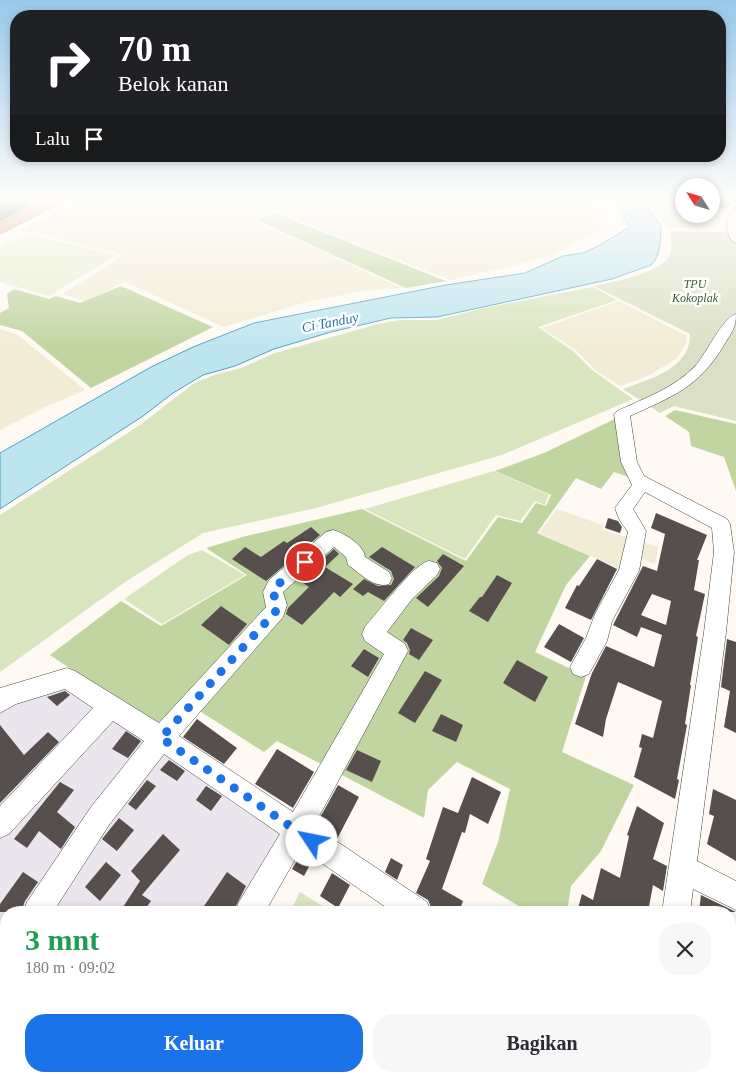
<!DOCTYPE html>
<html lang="id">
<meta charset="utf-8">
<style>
:root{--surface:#fff;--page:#f7f7f7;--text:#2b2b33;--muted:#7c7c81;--accent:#1a73e8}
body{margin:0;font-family:Georgia,serif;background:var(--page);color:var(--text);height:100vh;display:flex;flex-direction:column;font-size:19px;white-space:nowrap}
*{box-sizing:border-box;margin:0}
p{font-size:16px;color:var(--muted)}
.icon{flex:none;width:28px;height:28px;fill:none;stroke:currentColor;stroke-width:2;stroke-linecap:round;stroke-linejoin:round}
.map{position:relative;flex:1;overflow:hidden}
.details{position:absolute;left:0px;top:906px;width:736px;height:176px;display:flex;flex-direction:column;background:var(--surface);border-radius:20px 20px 0 0;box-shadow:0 2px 8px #0003}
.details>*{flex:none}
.hud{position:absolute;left:10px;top:10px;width:716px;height:152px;border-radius:20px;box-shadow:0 2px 8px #0003;background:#202124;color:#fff;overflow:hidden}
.needle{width:32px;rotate:307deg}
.tools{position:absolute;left:675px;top:178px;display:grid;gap:10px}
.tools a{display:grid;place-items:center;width:45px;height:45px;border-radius:50%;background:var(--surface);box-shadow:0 2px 8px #0003;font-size:25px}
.pin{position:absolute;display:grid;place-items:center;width:42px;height:42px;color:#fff;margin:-21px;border:2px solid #fff;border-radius:50%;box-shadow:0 1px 5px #0007}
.me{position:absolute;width:55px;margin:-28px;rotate:304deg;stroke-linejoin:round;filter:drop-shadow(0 0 4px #0008)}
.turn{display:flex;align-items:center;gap:18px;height:105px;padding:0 25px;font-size:22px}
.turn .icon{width:65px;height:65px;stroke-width:2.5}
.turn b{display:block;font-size:35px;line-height:42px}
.then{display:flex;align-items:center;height:48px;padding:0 25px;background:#0003;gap:10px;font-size:19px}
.round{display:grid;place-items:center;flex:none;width:52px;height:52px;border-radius:20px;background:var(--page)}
.overview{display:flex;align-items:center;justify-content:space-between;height:85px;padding:0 25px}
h1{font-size:30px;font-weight:800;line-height:38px;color:#1e9e55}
.button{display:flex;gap:10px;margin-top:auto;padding:10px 25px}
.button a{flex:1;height:58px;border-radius:20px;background:var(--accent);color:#fff;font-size:20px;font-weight:800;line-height:58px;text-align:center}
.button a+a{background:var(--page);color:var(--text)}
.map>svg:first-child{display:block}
</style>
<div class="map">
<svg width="736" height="1082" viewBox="0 0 736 1082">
<rect width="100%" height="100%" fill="#fefaf3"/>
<path fill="#ebe5ed" d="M 65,682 L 290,832 L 244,912 L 6,912 L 6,1069 L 0,1062 L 0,706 Z
M 14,1076 L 134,1076 L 131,1082 L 19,1082 Z"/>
<path fill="#f2ebd5" d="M 78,199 L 592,199 L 601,229 L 555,254 L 505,268 L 450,280 L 274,211 L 253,220 L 402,288 L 363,291 L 306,302 L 224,327 L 125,282 L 85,301 L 62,294 L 124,255 L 21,230 Z
M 619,301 L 687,336 L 686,344 L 676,359 L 648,376 L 620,386 L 595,370 L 577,351 L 542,328 Z
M 0,329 L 18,335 L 85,390 L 39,410 L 0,430 Z
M 557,509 L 603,525 L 603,530 L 658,547 L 655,564 L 629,554 L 620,569 L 539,533 Z"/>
<path fill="#d9e5bf" d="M 648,199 L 684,199 L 684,214 L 701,214 L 714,228 L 668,227 Z
M 593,287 L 617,300 L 538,327 L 573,351 L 592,370 L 633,399 L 502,455 L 316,508 L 203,533 L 125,582 L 0,672 L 0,515 L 140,425 L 193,384 L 214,375 L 241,368 L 275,353 L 378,324 L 400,320 L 437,320 L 484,308 Z
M 494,471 L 549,495 L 545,505 L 535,501 L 520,521 L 496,515 L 465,559 L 365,509 Z
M 202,550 L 245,575 L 162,624 L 124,599 L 188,555 Z
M 300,892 L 332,912 L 290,912 Z
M 250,1076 L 538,1076 L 537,1082 L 483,1082 L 473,1076 L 471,1082 L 255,1082 Z"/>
<path fill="#c0d5a0" d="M 275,213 L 446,281 L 406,288 L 256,220 Z
M 121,286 L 213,327 L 91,388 L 22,331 L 0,325 L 0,313 L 9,308 L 7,294 L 14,289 L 49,299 L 56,296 L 80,303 Z
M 675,410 L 736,424 L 736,491 L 724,457 L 691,446 L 689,432 L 665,416 Z
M 619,417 L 634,479 L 614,472 L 601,489 L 576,478 L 537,533 L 590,556 L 566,585 L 535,652 L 586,676 L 562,752 L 634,785 L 601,851 L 571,886 L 567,912 L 529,912 L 482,884 L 498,842 L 510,789 L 457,762 L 428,790 L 424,818 L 277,741 L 264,752 L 198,710 L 174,738 L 50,655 L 121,601 L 161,626 L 247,575 L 206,548 L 246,536 L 362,509 L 466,561 L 498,517 L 522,523 L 536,503 L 546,506 L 551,495 L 495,471 L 544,453 Z"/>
<path fill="#dadfc5" d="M 670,231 L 721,232 L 736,235 L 736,421 L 674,406 L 660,413 L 623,389 C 649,379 691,369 690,334 L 594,286 C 612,282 662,273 670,255 C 673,249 670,238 670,231 Z"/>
<path fill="#e8eed0" d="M 27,234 L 117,255 L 49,296 L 0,282 L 0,247 Z"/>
<path fill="#bde5f0" stroke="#4ba2c0" d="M 615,199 L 643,199 L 661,227 C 660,239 661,257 651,265 L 612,279 L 437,317 L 391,318 L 331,332 L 274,349 L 235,366 L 203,375 L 173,393 L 143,416 L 0,509 L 0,453 L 151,367 L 193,347 L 254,323 L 446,285 L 525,273 L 563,256 L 583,253 L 598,246 L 630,227 L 623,218 L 626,215 Z"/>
<path fill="#574f4d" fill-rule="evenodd" d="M 0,199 L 39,199 L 28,204 L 32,205 L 0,222 Z
M 711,199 L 734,199 L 726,209 L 711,206 Z
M 656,513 L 707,535 L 697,560 L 699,560 L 694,590 L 705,594 L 696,636 L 698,637 L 690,685 L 691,685 L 685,724 L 687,725 L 677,779 L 679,780 L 675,799 L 634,777 L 642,748 L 639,747 L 642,734 L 653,738 L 662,701 L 618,682 L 606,719 L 603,737 L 575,724 L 592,673 L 606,646 L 654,667 L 662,635 L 641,627 L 637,637 L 613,625 L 643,566 L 657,571 L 665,534 L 651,528 ZM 652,594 L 671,601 L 666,625 L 641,615 Z
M 608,518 L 618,521 L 622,527 L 620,533 L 605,528 Z
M 311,527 L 320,535 L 266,581 L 232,559 L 245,547 L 261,557 L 284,541 L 287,543 Z
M 382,547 L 415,567 L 384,601 L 368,592 L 363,596 L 353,589 L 364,579 L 378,586 L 391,585 L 394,579 L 391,571 L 369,557 Z
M 334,549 L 339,554 L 325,567 L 353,584 L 340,597 L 334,592 L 302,625 L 286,614 L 288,608 L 309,587 L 299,580 Z
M 443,554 L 464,566 L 428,607 L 416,598 L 439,576 L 442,568 L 437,561 Z
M 597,559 L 617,569 L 591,620 L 565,608 L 577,585 L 579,586 Z
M 497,575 L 512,583 L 488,622 L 469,611 L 480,597 L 482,597 Z
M 221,606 L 247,624 L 229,645 L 201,625 Z
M 559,624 L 584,638 L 571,662 L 544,647 Z
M 411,628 L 433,640 L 419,660 L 409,654 L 410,650 L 407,643 L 403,640 Z
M 727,639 L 736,642 L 736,733 L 724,727 L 730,691 L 721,687 Z
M 364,649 L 379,658 L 368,677 L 351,666 Z
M 517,660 L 548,677 L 535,702 L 503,683 Z
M 425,671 L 442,680 L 415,723 L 398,713 Z
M 65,691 L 70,695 L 57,706 L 47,697 Z
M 441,714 L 463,725 L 456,742 L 432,731 Z
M 197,719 L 237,748 L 224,764 L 183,737 Z
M 0,725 L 24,755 L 48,732 L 59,742 L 0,803 Z
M 126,731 L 141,741 L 128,758 L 112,749 Z
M 277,749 L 314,772 L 293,808 L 255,784 Z
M 357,750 L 381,761 L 372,782 L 346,770 Z
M 169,760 L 185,771 L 177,781 L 160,770 Z
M 472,777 L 501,792 L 488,824 L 470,814 L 465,833 L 462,832 L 442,889 L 463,901 L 459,912 L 440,912 L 431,907 L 428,900 L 416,893 L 430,861 L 426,859 L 443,807 L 458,813 Z
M 147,780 L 156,786 L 136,810 L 128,804 Z
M 60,782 L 74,790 L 57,812 L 75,827 L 61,849 L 39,831 L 27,848 L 14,839 Z
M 338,785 L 359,797 L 337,839 L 316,825 Z
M 206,786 L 222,796 L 211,811 L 196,800 Z
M 713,789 L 736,800 L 736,861 L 707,844 L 714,816 L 709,814 Z
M 637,806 L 664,823 L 653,859 L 667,866 L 663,891 L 653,885 L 648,912 L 577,912 L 582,894 L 593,900 L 601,868 L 620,878 L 629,836 L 627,835 Z
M 119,818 L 134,830 L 117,851 L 102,839 Z
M 163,834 L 180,850 L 142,895 L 151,901 L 143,912 L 130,912 L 123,907 L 140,881 L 131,871 Z
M 302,852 L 313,859 L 304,876 L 292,869 Z
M 391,858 L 403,865 L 397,880 L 385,872 Z
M 106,862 L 121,875 L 100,901 L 85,887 Z
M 23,872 L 38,882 L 25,901 L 21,912 L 0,912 L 0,904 Z
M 227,872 L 246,886 L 233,912 L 200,912 Z
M 332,873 L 350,885 L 338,908 L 320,896 Z
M 701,895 L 736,912 L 699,912 Z"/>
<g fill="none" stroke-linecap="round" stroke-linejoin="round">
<defs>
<path id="minor" d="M 736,208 L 736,243 L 731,240 C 725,228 725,220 733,209 Z
M 736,314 C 736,329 731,333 724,345 C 698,388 673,396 630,416 L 637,462 L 644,476 L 727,519 L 730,524 L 734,552 L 726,632 L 697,861 L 736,881 L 736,910 L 693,889 L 690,912 L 662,912 L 704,632 L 714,552 L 712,528 L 645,492 L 633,509 L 646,531 L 639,571 L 612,621 L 607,641 L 589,674 L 581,677 L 573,674 L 570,667 L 586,638 L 595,614 L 619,570 L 628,532 L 619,519 L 615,508 L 632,485 L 621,462 L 614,414 L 617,411 C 645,398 675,388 696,365 C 706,354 723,317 736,314 Z
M 333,530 C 344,533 364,545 365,557 L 389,572 L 392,578 L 389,584 C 374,589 360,573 348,565 L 346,557 L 334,547 L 283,592 L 287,605 L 283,617 L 179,736 L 293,812 L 384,654 L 365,641 L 362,634 L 365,627 C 376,615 415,562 429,561 C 431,561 435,563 437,563 L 440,569 L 437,575 L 412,599 L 387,632 L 405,644 L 408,651 L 314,826 L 427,902 L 431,912 L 393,912 L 301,849 L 265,912 L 235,912 L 239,902 L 280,834 L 164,754 L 109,825 L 53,912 L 23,912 L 27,902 L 91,807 L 144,741 L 113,721 L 9,834 L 0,838 L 0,806 L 93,708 L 65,689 L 16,704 L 0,713 L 0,688 L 67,668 L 75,671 L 159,723 L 266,607 L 263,592 L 269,580 L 326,532 Z
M 6,940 L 6,977 L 0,979 L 0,942 Z
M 122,1076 L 157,1076 L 154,1082 L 119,1082 Z
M 633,1076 L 694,1076 L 697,1082 L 632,1082 Z"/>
<path id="highway" d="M 47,199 L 64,199 L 62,202 L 0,234 L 0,224 Z"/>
</defs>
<use href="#minor" stroke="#424242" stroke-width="1"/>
<use href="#highway" stroke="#202020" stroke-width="1"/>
<use href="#minor" fill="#fff" fill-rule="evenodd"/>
<use href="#highway" fill="#e5906a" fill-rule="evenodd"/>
</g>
<linearGradient id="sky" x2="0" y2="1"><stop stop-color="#97c8eb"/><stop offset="0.57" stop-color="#fffdfa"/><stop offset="1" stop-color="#fffdfa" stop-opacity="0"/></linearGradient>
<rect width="736" height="351" fill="url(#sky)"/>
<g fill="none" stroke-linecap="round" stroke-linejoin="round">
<path stroke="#1a73e8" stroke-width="9" stroke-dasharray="0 16.2" d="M 305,562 L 276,586 L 273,592 L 277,605 L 276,611 L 161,738 L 312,841"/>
</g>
<g text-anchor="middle" stroke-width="5" stroke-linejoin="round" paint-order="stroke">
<g font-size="12" font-style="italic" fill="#3b6126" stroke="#fff">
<text x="695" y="288">TPU<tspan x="695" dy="14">Kokoplak</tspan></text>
</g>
<g font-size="14" font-style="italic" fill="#257595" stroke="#fff">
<text transform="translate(330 322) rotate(-11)" y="5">Ci Tanduy</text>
</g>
</g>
</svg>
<div class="tools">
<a><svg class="needle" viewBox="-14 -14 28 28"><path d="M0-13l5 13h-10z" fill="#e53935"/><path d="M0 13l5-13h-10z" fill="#7c7c81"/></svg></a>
</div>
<div class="pin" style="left:305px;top:562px;background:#d93025"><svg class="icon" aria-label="arrive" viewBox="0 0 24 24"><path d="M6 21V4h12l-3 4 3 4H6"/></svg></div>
<svg class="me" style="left:312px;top:841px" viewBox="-20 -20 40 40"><circle r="19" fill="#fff"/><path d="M0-13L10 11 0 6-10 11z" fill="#1a73e8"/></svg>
<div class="hud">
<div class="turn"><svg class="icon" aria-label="right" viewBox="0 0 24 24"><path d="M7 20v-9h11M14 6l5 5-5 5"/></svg><div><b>70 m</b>Belok kanan</div></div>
<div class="then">Lalu<svg class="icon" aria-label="arrive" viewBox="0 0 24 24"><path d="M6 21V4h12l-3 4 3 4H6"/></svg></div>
</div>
<section class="details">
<div class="overview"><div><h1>3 mnt</h1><p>180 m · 09:02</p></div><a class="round"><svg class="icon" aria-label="close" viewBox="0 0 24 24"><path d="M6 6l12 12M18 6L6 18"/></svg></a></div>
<div class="button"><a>Keluar</a><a>Bagikan</a></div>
</section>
</div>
